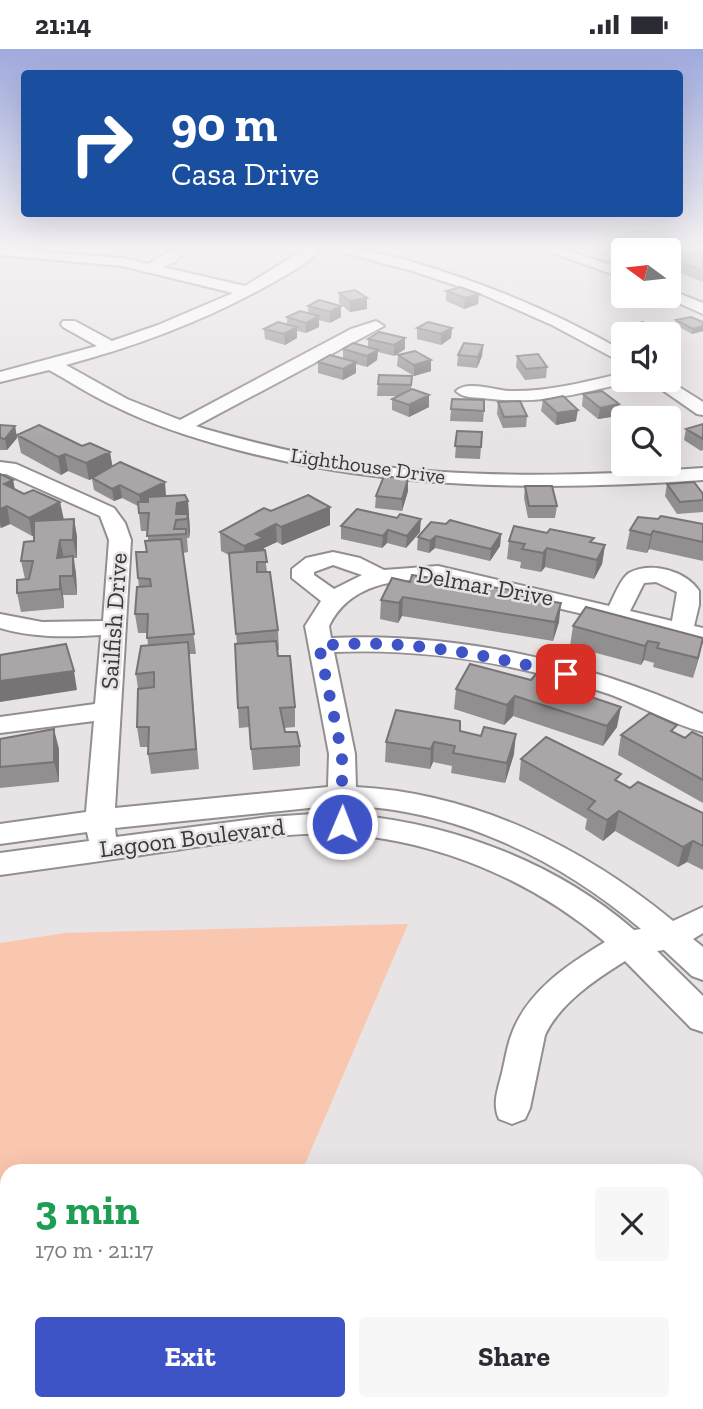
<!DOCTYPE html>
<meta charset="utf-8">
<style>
:root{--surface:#fff;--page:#f7f7f7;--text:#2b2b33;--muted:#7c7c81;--accent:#3d53c6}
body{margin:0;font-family:"Zilla Slab",serif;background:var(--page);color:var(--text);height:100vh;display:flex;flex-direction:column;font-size:26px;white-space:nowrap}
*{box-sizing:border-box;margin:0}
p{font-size:23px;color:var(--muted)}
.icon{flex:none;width:38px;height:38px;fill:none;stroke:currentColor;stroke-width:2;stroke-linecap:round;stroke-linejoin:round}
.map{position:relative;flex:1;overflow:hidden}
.panel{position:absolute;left:0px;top:1115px;width:704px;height:247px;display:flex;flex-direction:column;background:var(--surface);border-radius:21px 21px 0 0;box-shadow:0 7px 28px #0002}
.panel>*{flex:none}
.guide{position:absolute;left:21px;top:21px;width:662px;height:147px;border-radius:7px;box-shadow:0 7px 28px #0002;background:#1a4fa0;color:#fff;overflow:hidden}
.needle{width:46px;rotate:285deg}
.fabs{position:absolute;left:611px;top:189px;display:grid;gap:14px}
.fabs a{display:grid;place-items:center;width:70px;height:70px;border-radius:7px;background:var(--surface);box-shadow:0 7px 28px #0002;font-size:35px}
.pin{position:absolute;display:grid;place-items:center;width:60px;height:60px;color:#fff;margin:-30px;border-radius:14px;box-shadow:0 4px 10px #0006}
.me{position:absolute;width:77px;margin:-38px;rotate:1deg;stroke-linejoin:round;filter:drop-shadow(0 0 5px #0008)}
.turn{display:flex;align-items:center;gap:24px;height:147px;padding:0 35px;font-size:32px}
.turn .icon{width:91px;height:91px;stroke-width:2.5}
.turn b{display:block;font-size:49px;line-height:60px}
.round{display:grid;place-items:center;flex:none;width:74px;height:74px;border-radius:7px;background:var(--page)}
.headline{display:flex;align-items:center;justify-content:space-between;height:119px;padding:0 35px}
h1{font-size:42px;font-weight:700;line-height:52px;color:#1e9e55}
.action{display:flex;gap:14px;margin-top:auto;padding:14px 35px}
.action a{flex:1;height:80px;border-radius:7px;background:var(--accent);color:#fff;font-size:28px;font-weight:700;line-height:80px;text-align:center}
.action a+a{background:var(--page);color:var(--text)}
.status{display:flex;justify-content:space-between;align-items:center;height:49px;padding:0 35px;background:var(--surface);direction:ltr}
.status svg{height:19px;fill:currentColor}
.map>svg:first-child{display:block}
</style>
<div class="status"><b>21:14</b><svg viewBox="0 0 49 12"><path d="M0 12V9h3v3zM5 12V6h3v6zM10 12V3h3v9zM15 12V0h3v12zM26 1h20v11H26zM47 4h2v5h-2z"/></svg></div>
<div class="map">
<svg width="703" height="1360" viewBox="0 0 703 1360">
<rect width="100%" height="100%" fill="#e8e3e4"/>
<path fill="#f9c6af" d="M 408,875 L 302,1122 L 7,1122 L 7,1354 L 222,1355 L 220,1360 L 0,1360 L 0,894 L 65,884 Z
M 697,1268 L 703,1275 L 703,1360 L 391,1360 L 393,1354 L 696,1354 Z"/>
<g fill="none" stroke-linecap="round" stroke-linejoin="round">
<defs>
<path id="minor" d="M 0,200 L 122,209 L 148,215 L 174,200 L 189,200 L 175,213 L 163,218 L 245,237 L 305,200 L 321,200 C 309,214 288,225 272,234 C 207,271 137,297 66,316 L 127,350 L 180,371 L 351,280 L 376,272 L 384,277 L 196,377 L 205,380 C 258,395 312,408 367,416 C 479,430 591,427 703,419 L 703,431 C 545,442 388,441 234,400 C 193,389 152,376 114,357 C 92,347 71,333 49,321 L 0,333 L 0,323 L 97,297 L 63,278 L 61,275 L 63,272 L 75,272 L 112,292 L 158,276 L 233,244 L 122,217 L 0,206 Z
M 338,200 C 370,200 401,209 432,219 C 499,240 562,267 623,302 L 623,314 L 552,276 L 484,246 L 413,222 L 340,203 Z
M 542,200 L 562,200 L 623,220 L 623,229 Z
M 668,240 L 703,254 L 703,265 L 663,247 L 668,247 Z
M 623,324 L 623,331 L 630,331 L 629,333 C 574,346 539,356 482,349 C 473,348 463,349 456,342 C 467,331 495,341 509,342 C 548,343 585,333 623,324 Z
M 648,331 L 668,331 L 703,353 L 703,366 L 697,365 Z
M 0,413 L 16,415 L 114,459 L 125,474 L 131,491 L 115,759 L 328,738 L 329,705 L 305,577 L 321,552 L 292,529 L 292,520 L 306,509 L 333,503 L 360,509 L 384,521 L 438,517 L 609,557 C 614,548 620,530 629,524 C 651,512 686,522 699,542 L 699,556 L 694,577 L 703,579 L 703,593 L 438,531 C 395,529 349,535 329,577 L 331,589 C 457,583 588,613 703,665 L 703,683 C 671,675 640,656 609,645 C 521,615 426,599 334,603 L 355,705 L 356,738 C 474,744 583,798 673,872 L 703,858 L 703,884 L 693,890 L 703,898 L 703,931 L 692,927 L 664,901 L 657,902 L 703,947 L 703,983 L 691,979 L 625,912 C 596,930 560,954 545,986 L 530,1059 L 525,1070 L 512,1075 L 499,1070 C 492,1055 498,1040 502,1024 C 505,1011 507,998 511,987 C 526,943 567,916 605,893 C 531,831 440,792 343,785 C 294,782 244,791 195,798 C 130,808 65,817 0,826 L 0,804 L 89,792 L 87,783 L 0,795 L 0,775 L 86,763 L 94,672 L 0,684 L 0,668 L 95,655 L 101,586 C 67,588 33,589 0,579 L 0,565 L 42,573 L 103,572 L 109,491 L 100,467 L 6,425 L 0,425 ZM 333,516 L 362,526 L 334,540 L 314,526 L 314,523 ZM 656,533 L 677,543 L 672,572 L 630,562 L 644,534 ZM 328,757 L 328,764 L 269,768 L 116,788 L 115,779 ZM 356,757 C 462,763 561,812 641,880 L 634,881 C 557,814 456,776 355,766 Z"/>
</defs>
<use href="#minor" stroke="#938e8f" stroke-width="4"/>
<use href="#minor" fill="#fff" fill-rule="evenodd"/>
</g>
<path fill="#928f90" d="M 690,200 L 703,200 L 703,233 L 668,219 L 668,201 L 689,205 Z
M 446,242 L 479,245 L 478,255 L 464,260 L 446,252 Z
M 339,244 L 367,249 L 367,260 L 350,263 L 339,254 Z
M 319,251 L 341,268 L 330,274 L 319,271 L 319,278 L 306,284 L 297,282 L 297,289 L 285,296 L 265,290 L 264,280 L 287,276 L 287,268 L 308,264 L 308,257 Z
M 676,271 L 703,273 L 703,282 L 692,285 L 675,276 Z
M 625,277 L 658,285 L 624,285 Z
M 417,279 L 452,279 L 451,289 L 441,296 L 417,290 Z
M 405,289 L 405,300 L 394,307 L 378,303 L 377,311 L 367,318 L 356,315 L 356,324 L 343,331 L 318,324 L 318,313 L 343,309 L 343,300 L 368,298 L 368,290 Z
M 483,296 L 482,307 L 477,319 L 457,317 L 458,306 Z
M 398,306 L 431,311 L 431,322 L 414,327 L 397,317 Z
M 517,307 L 547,318 L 546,329 L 525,331 L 516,318 Z
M 412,327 L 411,341 L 429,358 L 409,368 L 392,361 L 392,350 L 397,347 L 377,347 L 378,335 Z
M 583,345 L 617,367 L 598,370 L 582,357 Z
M 452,350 L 484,362 L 483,373 L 450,372 Z
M 543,351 L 576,372 L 556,376 L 541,362 Z
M 498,353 L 527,367 L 526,378 L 503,379 L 497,365 Z
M 703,375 L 703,401 L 701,402 L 684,391 L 686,380 Z
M 0,376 L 15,377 L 17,389 L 7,401 L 0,401 Z
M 457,382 L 481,398 L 480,410 L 455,409 Z
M 17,386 L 112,418 L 166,446 L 163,447 L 188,452 L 190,483 L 189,489 L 187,489 L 188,503 L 183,504 L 196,605 L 189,605 L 199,720 L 151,725 L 148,705 L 148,698 L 140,698 L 137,678 L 138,640 L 136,625 L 148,596 L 147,584 L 138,584 L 135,565 L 139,538 L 138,529 L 146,503 L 145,492 L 148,492 L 148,482 L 141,482 L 138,457 L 122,449 L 114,452 L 94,441 L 92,430 L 89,431 L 68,422 L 61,426 L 21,404 Z
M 0,425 L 13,431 L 15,440 L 24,445 L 60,453 L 63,470 L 74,470 L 77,488 L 77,509 L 74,509 L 76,525 L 77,546 L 63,546 L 64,559 L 21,563 L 17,544 L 25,530 L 21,512 L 34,492 L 34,486 L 32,487 L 10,475 L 1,479 L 0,478 Z
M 408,430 L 408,442 L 402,462 L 375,459 L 376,447 Z
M 667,435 L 703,445 L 703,463 L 677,465 L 665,447 Z
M 525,437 L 557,457 L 555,469 L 528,469 L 524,449 Z
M 330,458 L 330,476 L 282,496 L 277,493 L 264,499 L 267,523 L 278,581 L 279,601 L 277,601 L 278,607 L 295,658 L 295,678 L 284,679 L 285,683 L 300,697 L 300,717 L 253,721 L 249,678 L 239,679 L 238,659 L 237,595 L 229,506 L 221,502 L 220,483 L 271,462 Z
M 397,469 L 420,483 L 406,499 L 387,494 L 382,499 L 341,490 L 341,477 Z
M 431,473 L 501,485 L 500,497 L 490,512 L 435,499 L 429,504 L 417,501 L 418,488 Z
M 703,475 L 703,512 L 649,500 L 647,504 L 626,500 L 630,481 Z
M 547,484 L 605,496 L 602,515 L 594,530 L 545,518 L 541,523 L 520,519 L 521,513 L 507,510 L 509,492 Z
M 410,533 L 519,547 L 559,573 L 553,592 L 402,567 L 398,574 L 380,570 L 381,551 Z
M 586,558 L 699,608 L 693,629 L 653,618 L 654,614 L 644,611 L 641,616 L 570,597 L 573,577 Z
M 456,640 L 577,643 L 617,678 L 603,697 L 513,667 L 504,676 L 454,660 Z
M 460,682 L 514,705 L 505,734 L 451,724 L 452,717 L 433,713 L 430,720 L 385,713 L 386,693 Z
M 675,684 L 685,689 L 703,688 L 703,754 L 618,706 L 621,686 Z
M 0,690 L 59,700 L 59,733 L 0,739 Z
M 521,710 L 619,733 L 630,739 L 703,764 L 703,821 L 687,813 L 678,818 L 615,782 L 603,792 L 585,780 L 587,770 L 519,731 Z"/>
<path fill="#777476" d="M 479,245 L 478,255 L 464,260 L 465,249 Z
M 367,249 L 367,260 L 350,263 L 350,252 Z
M 341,257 L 341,268 L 330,274 L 330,263 Z
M 319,267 L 319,278 L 306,284 L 306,274 Z
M 703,277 L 703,282 L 692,285 L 693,280 Z
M 297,278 L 297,289 L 285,296 L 284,285 Z
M 452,279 L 451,289 L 441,296 L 441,285 Z
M 659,282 L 658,285 L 643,285 Z
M 405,289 L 405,300 L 394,307 L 394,296 Z
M 483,296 L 482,307 L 477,319 L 478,308 Z
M 378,301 L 377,311 L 367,318 L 367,307 Z
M 431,311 L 431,322 L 414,327 L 414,316 Z
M 356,313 L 356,324 L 343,331 L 343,320 Z
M 429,346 L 429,358 L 409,368 L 409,356 Z
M 619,355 L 617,367 L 598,370 L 600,359 Z
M 578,361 L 576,372 L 556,376 L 557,364 Z
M 15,377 L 17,389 L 7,401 L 5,390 Z
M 110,403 L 113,420 L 89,431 L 86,414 Z
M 65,405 L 68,422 L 61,426 L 58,408 Z
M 408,430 L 408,442 L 402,462 L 402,450 Z
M 13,431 L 16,449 L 4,435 Z
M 165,433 L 166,446 L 141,459 L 139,446 Z
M 120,436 L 122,449 L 114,452 L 112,440 Z
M 188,452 L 190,483 L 189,489 L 187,470 L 176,465 L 177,454 Z
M 60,453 L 64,471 L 32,487 L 29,469 Z
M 7,457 L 10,475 L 1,479 L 0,472 L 0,460 Z
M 330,458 L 330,476 L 282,496 L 281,478 Z
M 74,470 L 77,488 L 77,509 L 73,491 Z
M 421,470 L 420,483 L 406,499 L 407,487 Z
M 276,475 L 277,493 L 264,499 L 264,507 L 245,515 L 244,497 L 256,485 Z
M 388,481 L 387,494 L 382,499 L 383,487 Z
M 653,482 L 649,500 L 647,504 L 651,486 Z
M 501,485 L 500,497 L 490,512 L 491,500 Z
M 436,487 L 435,499 L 429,504 L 430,492 Z
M 60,491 L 64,510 L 57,509 Z
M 605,496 L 602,515 L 594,530 L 597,511 Z
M 547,499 L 545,518 L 541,523 L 543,504 Z
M 73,507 L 76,525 L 77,546 L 73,527 Z
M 60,527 L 63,546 L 64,559 L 60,540 Z
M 403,548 L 402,567 L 398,574 L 399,554 Z
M 561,554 L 559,573 L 553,592 L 555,573 Z
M 703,591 L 699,608 L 693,629 L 698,609 Z
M 648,592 L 644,611 L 641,616 L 645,597 Z
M 74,622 L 77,641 L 0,653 L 0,632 Z
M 515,647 L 513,667 L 504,676 L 507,656 Z
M 621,658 L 617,678 L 603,697 L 607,677 Z
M 54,680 L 59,700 L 59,733 L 54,713 Z
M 516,685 L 514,705 L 505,734 L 507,714 Z
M 434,693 L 433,713 L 430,720 L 431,700 Z
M 619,762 L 615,782 L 603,792 L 607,771 Z
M 693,792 L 687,813 L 678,818 L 683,798 Z"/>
<path fill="#aaa6a8" stroke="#777476" stroke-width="2" d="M 674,200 L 703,210 L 701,212 L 703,213 L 703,222 L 668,208 L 668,201 Z
M 693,200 L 703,200 L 703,204 Z
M 460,238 L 479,245 L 465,249 L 446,242 Z
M 355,241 L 367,249 L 350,252 L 339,244 Z
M 319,251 L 341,257 L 330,263 L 308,257 Z
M 300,262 L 319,267 L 306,274 L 287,268 Z
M 691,268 L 703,273 L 703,277 L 693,280 L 676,271 Z
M 278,273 L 297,278 L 284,285 L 264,280 Z
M 428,273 L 452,279 L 441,285 L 417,279 Z
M 643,273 L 659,282 L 640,285 L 625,277 Z
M 379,283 L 405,289 L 394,296 L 368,290 Z
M 353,294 L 378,301 L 367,307 L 343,300 Z
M 464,294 L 483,296 L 478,308 L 458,306 Z
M 415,302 L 431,311 L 414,316 L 398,306 Z
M 538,305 L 547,318 L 526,320 L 517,307 Z
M 330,306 L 356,313 L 343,320 L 318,313 Z
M 379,326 L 412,327 L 411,336 L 378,335 Z
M 412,340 L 429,346 L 409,356 L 392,350 Z
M 602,342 L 619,355 L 600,359 L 583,345 Z
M 563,347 L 578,361 L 557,364 L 543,351 Z
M 452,350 L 484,351 L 484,362 L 451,360 Z
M 520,352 L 527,367 L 504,368 L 498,353 Z
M 703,375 L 703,390 L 686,380 Z
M 0,376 L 15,377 L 5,390 L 0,389 Z
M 39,376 L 82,397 L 90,394 L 110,403 L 86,414 L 65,405 L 58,408 L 17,386 Z
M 457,382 L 482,383 L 481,398 L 455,397 Z
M 120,413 L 165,433 L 139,446 L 120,436 L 112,440 L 92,429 Z
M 0,425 L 13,431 L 4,435 L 24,445 L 33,441 L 60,453 L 29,469 L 7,457 L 0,460 Z
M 384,427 L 408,430 L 402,450 L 376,447 Z
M 694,433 L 703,445 L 703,451 L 680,453 L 667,435 Z
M 525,437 L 552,437 L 557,457 L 529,457 Z
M 185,446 L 188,452 L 177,454 L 176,465 L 188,465 L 187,470 L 176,471 L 174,480 L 186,480 L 186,485 L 147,487 L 149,464 L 139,464 L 138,453 L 148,453 L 148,448 Z
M 308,446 L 330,458 L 281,478 L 276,475 L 256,485 L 263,489 L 244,497 L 220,483 L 264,459 L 271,462 Z
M 357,460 L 397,469 L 400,465 L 421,470 L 407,487 L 388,481 L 383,487 L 341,477 Z
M 661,467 L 703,475 L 703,493 L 653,482 L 651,486 L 630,481 L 638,468 L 658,470 Z
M 74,470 L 73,491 L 60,491 L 57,509 L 73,507 L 73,527 L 60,527 L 60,540 L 17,544 L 17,531 L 29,530 L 33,512 L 21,512 L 24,493 L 34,492 L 34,472 Z
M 450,471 L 501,485 L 491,500 L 436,487 L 430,492 L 418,488 L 431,473 L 446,475 Z
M 514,477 L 547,484 L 550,480 L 594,489 L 590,493 L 605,496 L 597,511 L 547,499 L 543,504 L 522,500 L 525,495 L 509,492 Z
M 181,490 L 194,585 L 147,589 L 148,565 L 135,565 L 137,538 L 151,537 L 150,530 L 138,529 L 136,503 L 147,503 L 145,492 Z
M 265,501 L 267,513 L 257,513 L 257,523 L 270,523 L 278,581 L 236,585 L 229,504 Z
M 412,526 L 519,542 L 519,547 L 561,554 L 555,573 L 403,548 L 399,554 L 381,551 L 392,529 L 410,533 Z
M 586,558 L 703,589 L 698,609 L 657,599 L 659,594 L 648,592 L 645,597 L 573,577 Z
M 276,592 L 278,607 L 290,607 L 295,658 L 280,659 L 285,683 L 297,683 L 300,697 L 251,700 L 248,658 L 238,659 L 235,595 Z
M 188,593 L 196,700 L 148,705 L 149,678 L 137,678 L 138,640 L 154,638 L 154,623 L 136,625 L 141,597 Z
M 66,595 L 74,622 L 0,632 L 0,606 Z
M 470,615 L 531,631 L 536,625 L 579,636 L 576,643 L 621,658 L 607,677 L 515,647 L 507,656 L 456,640 Z
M 396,661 L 460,672 L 460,682 L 481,687 L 484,678 L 516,685 L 507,714 L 453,704 L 455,697 L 434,693 L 431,700 L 386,693 Z
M 650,664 L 677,676 L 671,682 L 685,689 L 692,683 L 703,688 L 703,731 L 621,686 Z
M 54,680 L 54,713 L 0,718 L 0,690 Z
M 546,688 L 621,725 L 615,731 L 630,739 L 638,733 L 703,764 L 703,797 L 693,792 L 683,798 L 619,762 L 607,771 L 588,760 L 595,752 L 521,710 Z"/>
<linearGradient id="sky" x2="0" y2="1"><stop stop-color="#9faade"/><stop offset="0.51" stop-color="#f5f2f3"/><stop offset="1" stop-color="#f5f2f3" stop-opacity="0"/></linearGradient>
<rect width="703" height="390" fill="url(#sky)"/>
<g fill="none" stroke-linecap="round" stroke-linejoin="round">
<path stroke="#3d53c6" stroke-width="12" stroke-dasharray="0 21.6" d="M 342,775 L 342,705 L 319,597 C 401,588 486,606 566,625"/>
</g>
<g text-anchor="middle" stroke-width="5" stroke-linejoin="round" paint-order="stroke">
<g font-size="21" fill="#393737" stroke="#e8e3e4">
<text transform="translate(368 417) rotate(8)" y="7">Lighthouse Drive</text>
</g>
<g font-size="24" fill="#393737" stroke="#e8e3e4">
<text transform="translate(485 537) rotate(10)" y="8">Delmar Drive</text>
<text transform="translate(114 572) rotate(-86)" y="8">Sailfish Drive</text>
<text transform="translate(192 789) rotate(-7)" y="8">Lagoon Boulevard</text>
</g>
</g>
</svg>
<div class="fabs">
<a><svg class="needle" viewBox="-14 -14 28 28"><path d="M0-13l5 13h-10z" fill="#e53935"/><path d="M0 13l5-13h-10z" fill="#7c7c81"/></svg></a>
<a><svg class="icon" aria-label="sound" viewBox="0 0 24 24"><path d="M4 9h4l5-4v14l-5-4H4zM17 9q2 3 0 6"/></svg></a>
<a><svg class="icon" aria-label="search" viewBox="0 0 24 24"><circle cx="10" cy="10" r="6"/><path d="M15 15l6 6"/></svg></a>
</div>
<div class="pin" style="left:566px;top:625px;background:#d93025"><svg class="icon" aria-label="arrive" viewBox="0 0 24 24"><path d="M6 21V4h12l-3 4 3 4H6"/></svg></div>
<svg class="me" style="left:342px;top:775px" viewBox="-20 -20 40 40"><circle r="17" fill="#3d53c6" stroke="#fff" stroke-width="3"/><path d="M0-11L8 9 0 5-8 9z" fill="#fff"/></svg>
<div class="guide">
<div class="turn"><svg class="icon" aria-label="right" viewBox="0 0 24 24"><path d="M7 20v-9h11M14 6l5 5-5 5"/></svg><div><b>90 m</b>Casa Drive</div></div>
</div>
<section class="panel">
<div class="headline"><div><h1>3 min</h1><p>170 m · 21:17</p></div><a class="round"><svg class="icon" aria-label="close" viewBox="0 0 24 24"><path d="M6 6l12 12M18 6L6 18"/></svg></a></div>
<div class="action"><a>Exit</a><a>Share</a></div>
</section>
</div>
